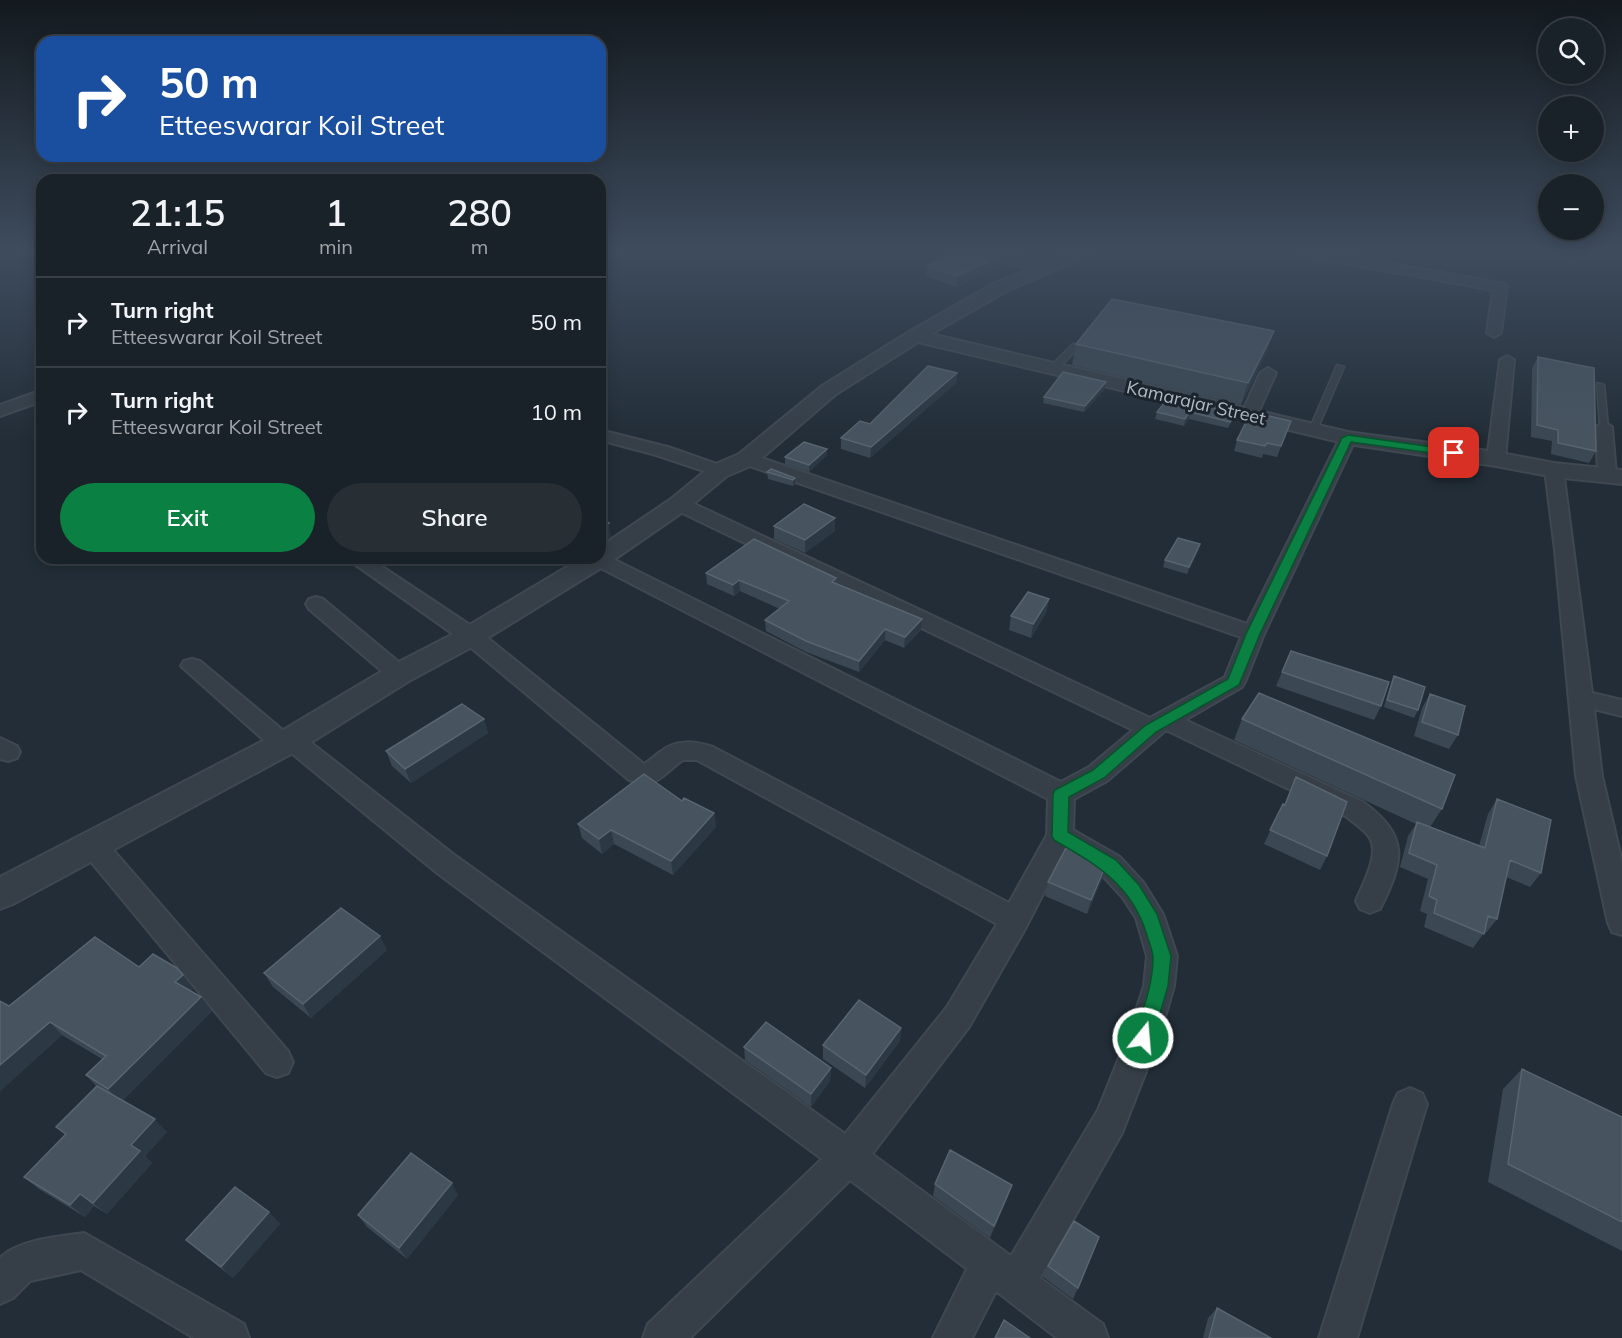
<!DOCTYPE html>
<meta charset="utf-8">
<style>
:root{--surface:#1a2229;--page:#272f35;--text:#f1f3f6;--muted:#9fa4a8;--line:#383f46;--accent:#0b8043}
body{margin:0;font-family:Mulish,sans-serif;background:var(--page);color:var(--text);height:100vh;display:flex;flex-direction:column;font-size:22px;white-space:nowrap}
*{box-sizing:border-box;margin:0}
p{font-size:20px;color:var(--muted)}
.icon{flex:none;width:33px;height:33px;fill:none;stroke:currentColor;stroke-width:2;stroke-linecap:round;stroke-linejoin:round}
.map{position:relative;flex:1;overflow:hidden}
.panel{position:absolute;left:36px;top:174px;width:570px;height:390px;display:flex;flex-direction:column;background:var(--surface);border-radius:18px;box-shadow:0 3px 15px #0003,0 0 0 2px var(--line)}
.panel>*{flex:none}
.hud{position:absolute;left:36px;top:36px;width:570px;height:126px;border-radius:18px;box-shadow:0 3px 15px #0003,0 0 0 2px var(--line);background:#1a4fa0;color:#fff;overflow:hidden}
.fabs{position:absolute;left:1538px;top:18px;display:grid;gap:12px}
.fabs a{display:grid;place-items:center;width:66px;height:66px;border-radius:50%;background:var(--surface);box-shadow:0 3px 15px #0003,0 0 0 2px var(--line);font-size:30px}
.pin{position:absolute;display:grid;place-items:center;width:51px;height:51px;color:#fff;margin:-26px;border-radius:12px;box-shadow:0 3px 9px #0006}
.me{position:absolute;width:66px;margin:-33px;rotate:17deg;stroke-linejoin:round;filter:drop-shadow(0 0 4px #0008)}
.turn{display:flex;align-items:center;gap:21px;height:126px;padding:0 24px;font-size:27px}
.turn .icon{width:78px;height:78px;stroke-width:2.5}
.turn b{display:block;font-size:42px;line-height:51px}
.eta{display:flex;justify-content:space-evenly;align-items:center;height:102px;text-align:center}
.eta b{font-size:36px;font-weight:600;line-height:42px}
.action{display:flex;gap:12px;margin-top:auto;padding:12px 24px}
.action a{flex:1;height:69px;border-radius:36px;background:var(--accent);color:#fff;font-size:24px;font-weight:600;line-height:69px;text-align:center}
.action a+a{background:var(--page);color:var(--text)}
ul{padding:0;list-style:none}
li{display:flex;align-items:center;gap:18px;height:90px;padding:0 24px;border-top:2px solid var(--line)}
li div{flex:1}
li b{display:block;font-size:22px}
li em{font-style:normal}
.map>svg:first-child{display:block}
</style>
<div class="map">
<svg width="1622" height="1338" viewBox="0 0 1622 1338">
<rect width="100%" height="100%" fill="#222d37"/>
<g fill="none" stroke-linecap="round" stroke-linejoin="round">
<defs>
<path id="service" d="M 1073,344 L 1080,346 L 1056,371 L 1050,371 L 1050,367 Z
M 1337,365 L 1344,367 L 1317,430 L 1313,433 L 1310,432 L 1309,430 Z
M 1597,383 L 1604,385 L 1608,427 L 1604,430 L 1600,427 Z"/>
<path id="minor" d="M 979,253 L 999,253 L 1048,266 L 1049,269 L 1043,273 L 981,256 Z
M 1304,253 L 1330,253 L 1505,284 L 1507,287 L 1501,333 L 1494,337 L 1487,333 L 1493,290 L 1310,257 Z
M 1507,356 L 1514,360 L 1505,459 L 1502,463 L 1490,463 L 1487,459 L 1500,360 Z
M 1268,368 L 1276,373 L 1257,415 L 1255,418 L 1243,418 L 1241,415 L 1260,373 Z
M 42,390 L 42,401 L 0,416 L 0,405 Z
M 1604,422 L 1612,427 L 1616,475 L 1613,479 L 1601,479 L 1598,475 L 1596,427 Z
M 600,430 L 668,447 L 725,467 L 728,471 L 725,475 L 719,476 L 656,455 L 600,440 Z
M 1348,433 L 1356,438 L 1264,634 L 1245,682 L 1242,687 L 1185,720 L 1363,802 C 1410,836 1404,861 1380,909 L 1370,913 L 1360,909 L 1356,901 C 1362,885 1380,855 1370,838 C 1364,829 1353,822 1345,816 L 1166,730 L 1107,781 L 1074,799 L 1073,830 L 1120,857 L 1143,882 L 1163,914 L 1177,956 L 1174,986 L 1159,1038 L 1122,1133 L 1040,1278 L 1103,1324 L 1108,1338 L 1057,1338 L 996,1291 L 972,1338 L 933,1338 L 967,1269 L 850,1180 L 690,1338 L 643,1338 L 648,1324 L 822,1159 L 437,873 L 289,751 L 284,753 L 275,750 L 181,666 L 184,661 L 192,659 L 200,661 L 286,733 L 300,734 L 457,857 L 845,1134 L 947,1007 L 997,924 L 697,760 L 683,760 C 661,775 659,789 629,780 L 463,641 L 346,558 L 369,558 L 479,631 L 644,764 C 650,761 654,756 660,752 C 676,739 694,741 713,747 L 1009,903 L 1047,835 L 1048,799 L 591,563 L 589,558 L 600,558 L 600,554 L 605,555 L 1061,782 L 1089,767 L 1133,730 L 672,508 L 670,504 L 672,500 L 686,500 L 1150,718 L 1225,677 L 1241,637 L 741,463 L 738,459 L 741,455 L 753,455 L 1247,624 L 1340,438 ZM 1065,851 L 1100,873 L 1123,898 L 1136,918 L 1147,956 L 1144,986 L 1127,1038 L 1098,1110 L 1011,1256 L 872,1154 L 969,1027 L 1025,929 Z
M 1554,465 L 1560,466 L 1563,470 L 1592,693 L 1622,700 L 1622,716 L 1594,709 L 1602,776 L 1622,862 L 1622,935 L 1612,932 L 1608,923 L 1576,776 L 1555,550 L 1545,470 L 1548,466 Z
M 316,597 L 323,599 L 407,669 L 410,674 L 407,679 L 399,682 L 391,679 L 309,609 L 306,604 L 309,599 Z
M 0,738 L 17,746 L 20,752 L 17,758 L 8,761 L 0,759 Z
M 92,833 L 101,836 L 288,1051 L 293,1062 L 288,1073 L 277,1077 L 266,1073 L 83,852 L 79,844 L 83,836 Z
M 1410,1088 L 1422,1093 L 1427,1104 L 1357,1338 L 1319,1338 L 1393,1104 L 1398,1093 Z
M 84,1233 L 244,1324 L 249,1338 L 194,1338 L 81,1270 L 30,1281 L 13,1298 L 0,1304 L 0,1258 C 17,1240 60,1236 84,1233 Z"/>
<path id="tertiary" d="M 1067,253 L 1088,253 L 1086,256 L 1005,292 L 931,334 L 1348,432 L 1496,452 L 1554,463 L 1622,470 L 1622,484 L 1554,477 L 1496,466 L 1348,444 L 918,342 L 836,394 L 755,464 L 727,476 L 687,509 L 609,563 L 481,642 L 409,681 L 302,748 L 13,904 L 0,909 L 0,877 L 280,732 L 389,667 L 461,630 L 582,558 L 600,558 L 600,547 L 671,499 L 711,466 L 739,454 L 822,386 L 909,332 L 993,284 Z"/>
</defs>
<use href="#service" stroke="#3f4851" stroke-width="3"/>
<use href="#minor" stroke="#3f4851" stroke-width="4"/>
<use href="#tertiary" stroke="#3f4851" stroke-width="4"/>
<use href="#service" fill="#363f48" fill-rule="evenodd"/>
<use href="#minor" fill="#363f48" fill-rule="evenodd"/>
<use href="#tertiary" fill="#363f48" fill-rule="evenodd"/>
</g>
<path fill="#3b4853" d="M 927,266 L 1000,267 L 956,287 L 926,276 Z
M 1274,331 L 1267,351 L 1241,405 L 1072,365 L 1076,344 Z
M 1538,357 L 1596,451 L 1589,463 L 1551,454 L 1552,441 L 1531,437 L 1532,368 Z
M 957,373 L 956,383 L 870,458 L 841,449 L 841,438 L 870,424 Z
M 1106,382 L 1105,389 L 1084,412 L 1043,403 L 1044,397 Z
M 1157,412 L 1235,413 L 1233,419 L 1228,428 L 1189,419 L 1184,426 L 1155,419 Z
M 1291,421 L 1277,457 L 1263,454 L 1262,458 L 1234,451 L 1237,440 Z
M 827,449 L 827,455 L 809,472 L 785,464 L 785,457 Z
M 767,472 L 795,478 L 795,484 L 793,486 L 768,479 Z
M 774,526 L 835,531 L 805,553 L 774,539 Z
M 1200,544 L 1198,551 L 1187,574 L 1163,567 L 1165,560 Z
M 706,573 L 836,583 L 921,630 L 904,648 L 885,640 L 859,672 L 806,652 L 766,631 L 765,620 L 780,609 L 740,591 L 734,596 L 707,584 Z
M 1049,599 L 1046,613 L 1031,638 L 1009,630 L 1011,616 Z
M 1291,651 L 1381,706 L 1374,720 L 1276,686 Z
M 1394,676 L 1418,710 L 1414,718 L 1384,707 L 1391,683 Z
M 1430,694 L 1458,735 L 1449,749 L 1414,736 L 1422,708 Z
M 484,719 L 488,733 L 411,783 L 392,766 L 386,751 Z
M 1242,719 L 1442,809 L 1430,827 L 1479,846 L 1488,814 L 1497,799 L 1541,873 L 1530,887 L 1506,877 L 1497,919 L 1486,933 L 1484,933 L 1473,948 L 1424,927 L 1427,914 L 1420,911 L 1428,879 L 1400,867 L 1408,836 L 1416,824 L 1234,740 Z
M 1296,777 L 1327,856 L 1320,870 L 1264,844 L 1283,804 L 1284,805 Z
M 682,801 L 714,813 L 716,827 L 673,875 L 614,844 L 602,854 L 582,838 L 578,824 Z
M 1102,879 L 1087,914 L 1045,896 L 1048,882 Z
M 387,950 L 311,1018 L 273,987 L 264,973 Z
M 139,967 L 193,989 L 191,991 L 212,1011 L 122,1101 L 167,1132 L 145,1156 L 152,1163 L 107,1214 L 94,1206 L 85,1217 L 39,1189 L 24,1177 L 65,1135 L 56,1127 L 97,1087 L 86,1075 L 102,1059 L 62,1035 L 0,1091 L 0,1001 L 9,1006 Z
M 901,1028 L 900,1041 L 865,1088 L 823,1059 L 823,1045 Z
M 744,1047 L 831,1068 L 830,1081 L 811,1107 L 745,1060 Z
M 1522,1069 L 1622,1117 L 1622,1251 L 1488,1182 L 1503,1089 Z
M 935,1184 L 1008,1197 L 990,1238 L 933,1196 Z
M 458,1195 L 407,1259 L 367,1227 L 358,1215 Z
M 269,1212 L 280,1224 L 233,1278 L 199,1251 L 186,1240 Z
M 1048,1266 L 1078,1288 L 1073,1299 L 1043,1277 Z
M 1217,1308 L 1271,1338 L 1203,1338 L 1208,1318 Z"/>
<path fill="#2c3843" d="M 1001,256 L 1000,267 L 956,287 L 957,276 Z
M 1274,331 L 1267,351 L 1241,405 L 1248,383 Z
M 957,373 L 956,383 L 870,458 L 871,447 Z
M 1106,382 L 1105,389 L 1084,412 L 1085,406 Z
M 1190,412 L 1189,419 L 1184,426 L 1185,419 Z
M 827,449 L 827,455 L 809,472 L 809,465 Z
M 795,478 L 795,484 L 793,486 L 793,480 Z
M 835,518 L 835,531 L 805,553 L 805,540 Z
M 609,523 L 611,537 L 600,543 L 600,528 Z
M 1200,544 L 1198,551 L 1187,574 L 1189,567 Z
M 739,580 L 740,591 L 734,596 L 733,585 Z
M 1049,599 L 1046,613 L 1031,638 L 1033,624 Z
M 922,619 L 921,630 L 904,648 L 905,637 Z
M 885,629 L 885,640 L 859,672 L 859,661 Z
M 484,719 L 488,733 L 411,783 L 405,769 Z
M 714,813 L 716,827 L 673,875 L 671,861 Z
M 611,830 L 614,844 L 602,854 L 599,839 Z
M 1106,865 L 1102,879 L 1087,914 L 1091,900 Z
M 380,936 L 387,950 L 311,1018 L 303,1004 Z
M 183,975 L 193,989 L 186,996 L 175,982 Z
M 201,997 L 212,1011 L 121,1102 L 108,1089 Z
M 50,1022 L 62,1035 L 0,1091 L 0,1065 Z
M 901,1028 L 900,1041 L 865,1088 L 866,1075 Z
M 831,1068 L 830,1081 L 811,1107 L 811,1094 Z
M 155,1119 L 167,1132 L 145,1156 L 152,1163 L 107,1214 L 93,1203 L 131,1145 Z
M 452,1183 L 458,1195 L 407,1259 L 399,1248 Z
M 1012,1185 L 1008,1197 L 990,1238 L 994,1226 Z
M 80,1194 L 94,1206 L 85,1217 L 70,1205 Z
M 269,1212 L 280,1224 L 233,1278 L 221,1267 Z"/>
<path fill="#475460" stroke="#58646f" stroke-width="1.5" d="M 956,253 L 991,253 L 1001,256 L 957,276 L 927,266 Z
M 1112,299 L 1274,331 L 1248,383 L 1076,344 Z
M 1538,357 L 1594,368 L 1596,451 L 1558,443 L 1558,430 L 1537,425 Z
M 928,366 L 957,373 L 871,447 L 841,438 L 860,421 L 870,424 Z
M 1063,372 L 1106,382 L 1085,406 L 1044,397 Z
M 1169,397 L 1235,413 L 1230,422 L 1190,412 L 1185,419 L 1157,412 Z
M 1251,412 L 1291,421 L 1281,446 L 1267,443 L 1265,446 L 1237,440 Z
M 804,442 L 827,449 L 809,465 L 785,457 Z
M 771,469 L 795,478 L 793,480 L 767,472 Z
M 804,504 L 835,518 L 805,540 L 774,526 Z
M 600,518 L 609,523 L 600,528 Z
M 1178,538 L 1200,544 L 1189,567 L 1165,560 Z
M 754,539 L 836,578 L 832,582 L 922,619 L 905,637 L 885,629 L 859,661 L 806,641 L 765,620 L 789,601 L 739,580 L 733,585 L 706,573 Z
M 1028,592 L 1049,599 L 1033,624 L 1011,616 Z
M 1291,651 L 1389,682 L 1381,706 L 1282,672 Z
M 1394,676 L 1425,687 L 1418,710 L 1387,700 Z
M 1259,693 L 1455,775 L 1442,809 L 1242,719 Z
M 1430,694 L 1465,706 L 1458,735 L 1422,722 Z
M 462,704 L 484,719 L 405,769 L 386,751 Z
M 644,774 L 682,801 L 684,798 L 714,813 L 671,861 L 611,830 L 599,839 L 578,824 Z
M 1296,777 L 1347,802 L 1327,856 L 1270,830 L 1283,804 L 1285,805 Z
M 1497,799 L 1551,820 L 1541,873 L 1510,860 L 1497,919 L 1488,916 L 1484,934 L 1434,913 L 1437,900 L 1429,896 L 1437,865 L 1409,853 L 1417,822 L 1485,848 Z
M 1066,848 L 1106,865 L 1091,900 L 1048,882 Z
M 341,908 L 380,936 L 303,1004 L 264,973 Z
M 95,937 L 139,967 L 153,954 L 177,968 L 183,975 L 175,982 L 201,997 L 108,1089 L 86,1075 L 106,1056 L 50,1022 L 0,1065 L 0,1001 L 9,1006 Z
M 859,1000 L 901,1028 L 866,1075 L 823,1045 Z
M 766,1022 L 831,1068 L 811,1094 L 744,1047 Z
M 1522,1069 L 1622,1117 L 1622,1222 L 1508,1164 Z
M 97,1086 L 155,1119 L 131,1145 L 140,1151 L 93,1203 L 80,1194 L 70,1205 L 24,1177 L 66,1134 L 56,1127 Z
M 950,1150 L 1012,1185 L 994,1226 L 935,1184 Z
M 411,1153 L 452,1183 L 399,1248 L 358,1215 Z
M 235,1187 L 269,1212 L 221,1267 L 186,1240 Z
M 1074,1221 L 1099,1237 L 1078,1288 L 1048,1266 Z
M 1217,1308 L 1271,1338 L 1209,1338 Z
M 1004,1320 L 1030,1338 L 995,1338 Z"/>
<linearGradient id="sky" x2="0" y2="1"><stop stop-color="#13191e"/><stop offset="0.57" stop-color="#3e4c5e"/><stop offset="1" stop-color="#3e4c5e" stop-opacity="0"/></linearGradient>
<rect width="1622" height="440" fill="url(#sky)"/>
<path fill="#0b8043" stroke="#07532c" stroke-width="1.5" d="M 1348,435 L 1454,450 L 1459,453 L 1454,456 L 1351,442 L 1260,634 L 1239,685 L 1156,732 L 1104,778 L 1069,797 L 1068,832 L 1116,860 L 1139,885 L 1157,914 L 1171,956 L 1168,986 L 1153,1038 L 1150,1044 L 1143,1047 L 1136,1044 L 1133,1038 C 1142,1012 1153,986 1153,958 C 1153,950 1148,940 1146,932 C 1130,883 1095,864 1054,840 L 1052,836 L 1053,794 L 1055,790 L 1093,770 L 1146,725 L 1228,679 L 1246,634 L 1342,438 Z"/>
<g text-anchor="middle" stroke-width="6" stroke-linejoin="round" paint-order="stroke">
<g font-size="18" fill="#b0bac4" stroke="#1b242c">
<text transform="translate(1196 403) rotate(13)" y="6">Kamarajar Street</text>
</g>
</g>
</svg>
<div class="fabs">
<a><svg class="icon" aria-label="search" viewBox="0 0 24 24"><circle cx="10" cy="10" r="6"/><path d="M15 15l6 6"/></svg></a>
<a>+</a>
<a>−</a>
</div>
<div class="pin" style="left:1454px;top:453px;background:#d93025"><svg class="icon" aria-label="arrive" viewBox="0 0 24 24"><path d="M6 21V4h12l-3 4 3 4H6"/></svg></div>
<svg class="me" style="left:1143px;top:1038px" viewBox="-20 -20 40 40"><circle r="17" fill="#0b8043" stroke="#fff" stroke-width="3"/><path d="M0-11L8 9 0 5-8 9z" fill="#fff"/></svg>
<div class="hud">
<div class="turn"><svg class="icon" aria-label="right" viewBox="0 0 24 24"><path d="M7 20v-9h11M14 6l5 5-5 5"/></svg><div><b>50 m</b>Etteeswarar Koil Street</div></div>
</div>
<section class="panel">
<div class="eta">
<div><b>21:15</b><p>Arrival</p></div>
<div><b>1</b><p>min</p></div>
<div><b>280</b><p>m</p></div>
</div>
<ul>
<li><svg class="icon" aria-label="right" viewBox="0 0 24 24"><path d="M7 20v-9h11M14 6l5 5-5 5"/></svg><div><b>Turn right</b><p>Etteeswarar Koil Street</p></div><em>50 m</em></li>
<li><svg class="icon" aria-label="right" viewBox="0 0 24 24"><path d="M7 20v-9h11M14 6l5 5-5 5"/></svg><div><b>Turn right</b><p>Etteeswarar Koil Street</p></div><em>10 m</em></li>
</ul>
<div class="action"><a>Exit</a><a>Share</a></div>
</section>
</div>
